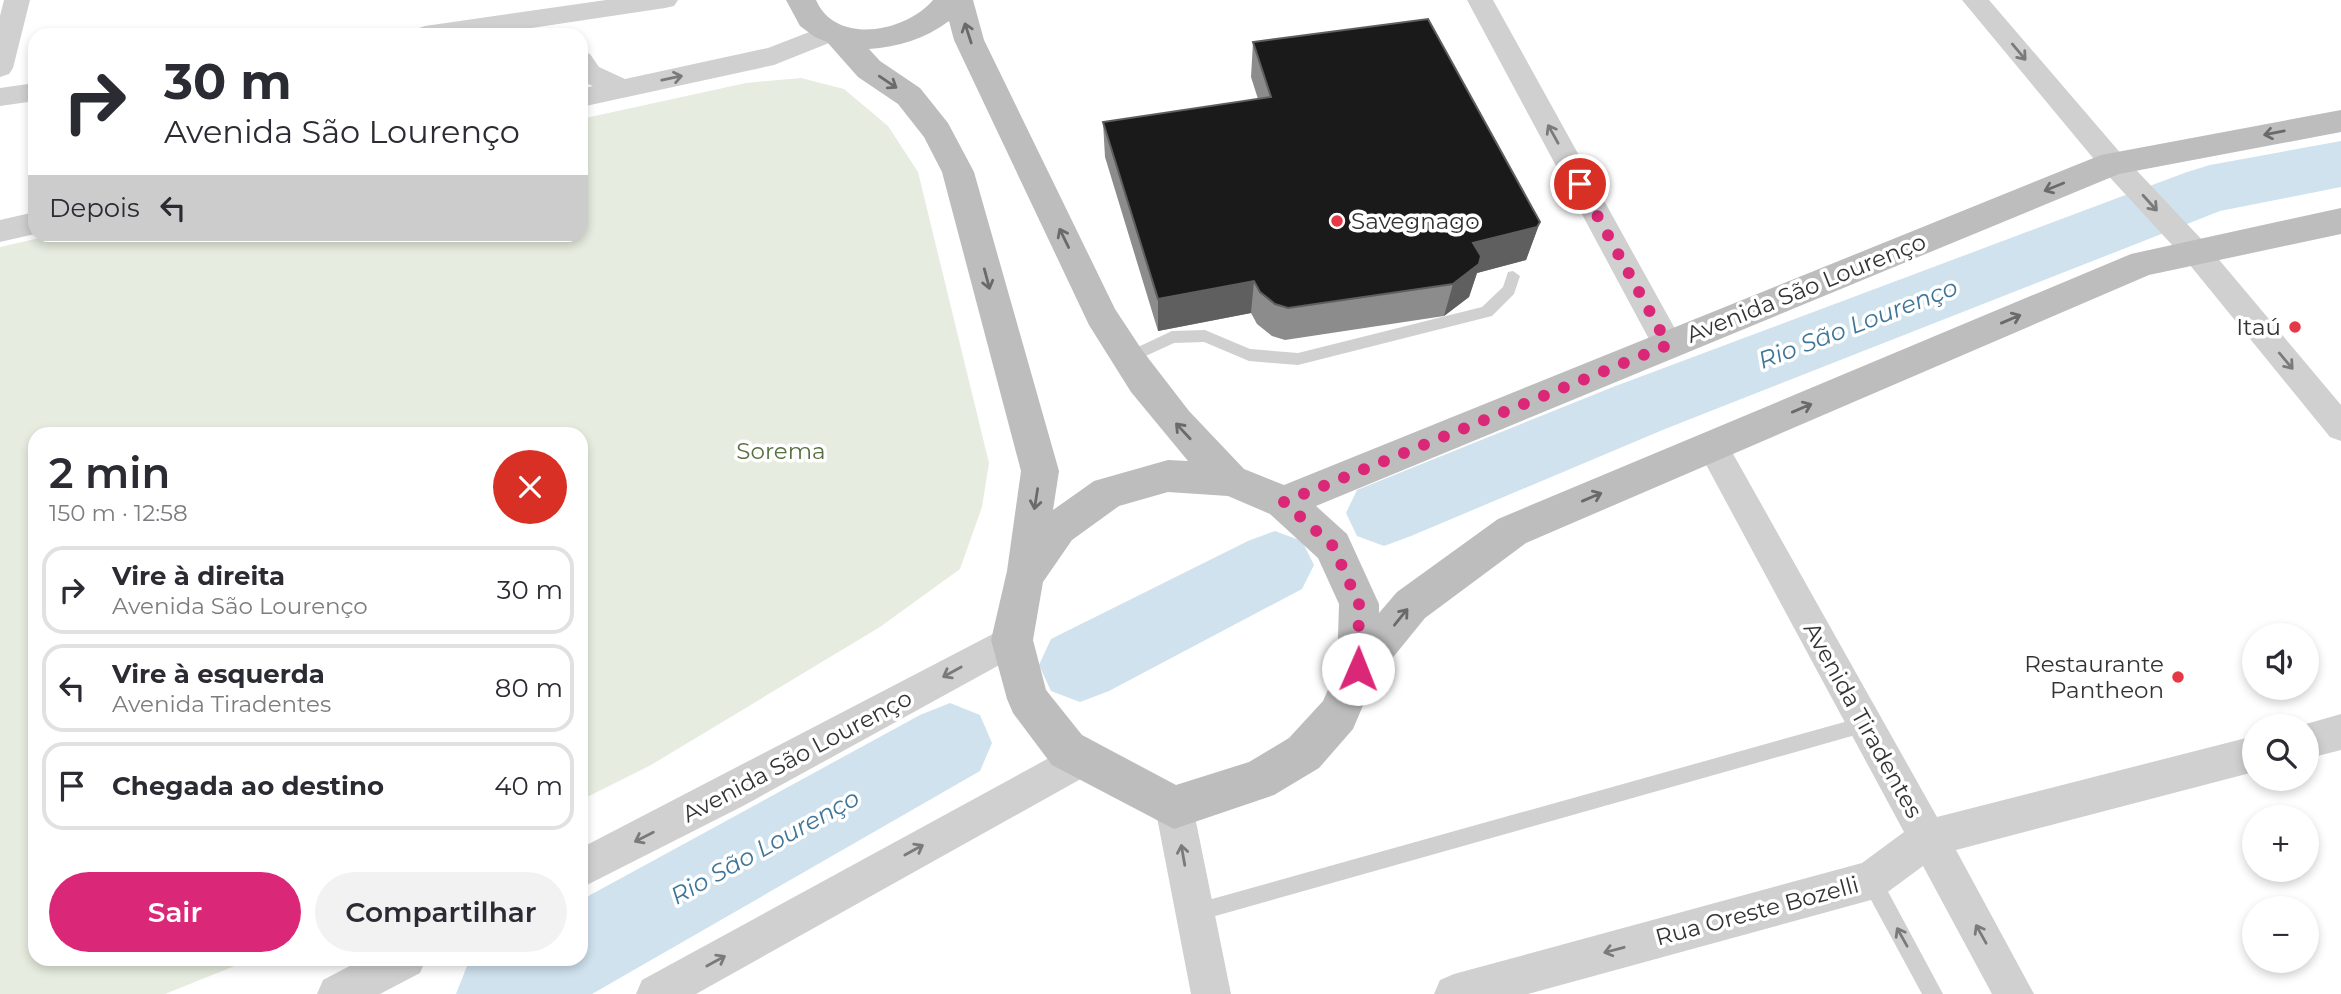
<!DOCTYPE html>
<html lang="pt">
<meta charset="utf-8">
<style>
:root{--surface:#fff;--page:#f2f2f3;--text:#2b2b33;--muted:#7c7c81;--line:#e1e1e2;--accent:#db2777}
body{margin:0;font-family:Montserrat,sans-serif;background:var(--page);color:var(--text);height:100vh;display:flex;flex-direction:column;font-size:26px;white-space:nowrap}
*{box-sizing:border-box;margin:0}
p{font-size:23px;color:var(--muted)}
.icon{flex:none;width:38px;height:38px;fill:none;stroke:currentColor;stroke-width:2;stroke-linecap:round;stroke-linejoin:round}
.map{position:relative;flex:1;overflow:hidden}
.side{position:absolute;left:28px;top:427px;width:560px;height:539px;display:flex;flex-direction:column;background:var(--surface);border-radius:21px;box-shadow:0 4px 10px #0003}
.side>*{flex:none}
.guide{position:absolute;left:28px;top:28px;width:560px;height:214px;border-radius:21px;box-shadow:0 4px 10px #0003;background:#fff;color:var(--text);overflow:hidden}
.buttons{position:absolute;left:2242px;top:623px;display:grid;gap:14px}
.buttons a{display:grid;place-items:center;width:77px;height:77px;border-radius:50%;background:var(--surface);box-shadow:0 4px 10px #0003;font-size:35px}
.pin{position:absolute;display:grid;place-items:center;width:60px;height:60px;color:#fff;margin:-30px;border:4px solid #fff;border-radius:50%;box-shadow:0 2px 7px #0007}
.me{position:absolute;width:77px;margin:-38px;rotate:1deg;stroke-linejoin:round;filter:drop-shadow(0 0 5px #0008)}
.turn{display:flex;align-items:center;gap:24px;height:147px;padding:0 21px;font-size:32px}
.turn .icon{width:91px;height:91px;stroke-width:2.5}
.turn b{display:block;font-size:49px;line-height:60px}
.then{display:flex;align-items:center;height:66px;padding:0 21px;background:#0003;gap:14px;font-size:26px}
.round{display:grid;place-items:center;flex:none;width:74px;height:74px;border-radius:37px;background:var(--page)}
.head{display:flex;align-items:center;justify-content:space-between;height:119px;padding:0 21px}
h1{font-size:42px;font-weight:600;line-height:52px}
.button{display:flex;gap:14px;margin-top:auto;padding:14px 21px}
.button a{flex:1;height:80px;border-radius:42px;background:var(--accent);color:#fff;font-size:28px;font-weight:600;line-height:80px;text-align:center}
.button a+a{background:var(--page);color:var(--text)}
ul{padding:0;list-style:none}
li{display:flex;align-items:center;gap:21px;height:88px;margin:0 14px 10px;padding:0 7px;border:4px solid var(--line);border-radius:21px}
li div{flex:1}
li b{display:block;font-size:26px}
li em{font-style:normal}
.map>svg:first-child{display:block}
</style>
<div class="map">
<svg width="2341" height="994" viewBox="0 0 2341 994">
<rect width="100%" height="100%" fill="#fff"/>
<path fill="#e6ecdf" d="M 801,78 L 844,89 L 888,126 L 918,172 L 989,463 L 982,507 L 960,569 L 880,627 L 651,765 L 581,800 L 581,434 L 35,434 L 35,959 L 252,959 L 165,994 L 0,994 L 0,247 L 57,234 L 581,234 L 581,119 L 746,83 Z"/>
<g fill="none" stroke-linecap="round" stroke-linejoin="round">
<path fill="#cfe2ee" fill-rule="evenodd" d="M 2341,141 L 2341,187 L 2220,211 L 1665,429 L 1411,536 L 1384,546 L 1357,536 L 1346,513 L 1357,490 L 1613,387 L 2187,172 L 2210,165 Z
M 1275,531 L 1302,541 L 1314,565 L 1302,589 L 1109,691 L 1080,702 L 1051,691 L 1039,665 L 1051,639 L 1248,541 Z
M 950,703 L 980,715 L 992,743 L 980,771 L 592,994 L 456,994 L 469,961 L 473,959 L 581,959 L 581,900 L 920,715 Z"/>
<path fill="#d0d0d0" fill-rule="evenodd" d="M 1513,271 L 1520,276 L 1514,294 L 1492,316 L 1298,365 L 1249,361 L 1204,342 L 1174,343 L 1126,365 L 1119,359 L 1121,355 L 1172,331 L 1205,330 L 1250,349 L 1298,353 L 1482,307 L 1503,287 L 1508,272 Z
M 1866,716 L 1872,718 L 1875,724 L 1872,730 L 1866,732 L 1194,922 L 1187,920 L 1185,913 L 1187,906 L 1194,904 Z
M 1871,871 L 1878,873 L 1943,994 L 1922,994 L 1864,887 L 1862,880 L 1864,873 Z"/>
<path fill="#d0d0d0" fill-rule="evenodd" d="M 4,0 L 30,0 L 13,68 L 9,74 L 0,77 L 0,16 Z
M 606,0 L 678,0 L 674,6 L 665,8 L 485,35 L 412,35 L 416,29 L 425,26 Z
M 1467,0 L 1493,0 L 1679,336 L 1683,345 L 1679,354 L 1668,357 L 1657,354 Z
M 1962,0 L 1989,0 L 2123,156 L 2205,243 L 2341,405 L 2341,441 L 2330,437 L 2185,259 L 2103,170 Z
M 830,24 L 839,27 L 843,33 L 839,39 L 774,65 L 581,107 L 581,89 L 593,86 L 581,81 L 581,51 L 590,54 L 599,67 L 625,79 L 768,48 Z
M 35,83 L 35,101 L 0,106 L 0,88 Z
M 35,212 L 35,234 L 0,242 L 0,220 Z
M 1712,432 L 1723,436 L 1937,817 L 2254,736 L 2254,772 L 1956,850 L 2034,994 L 1992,994 L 1923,866 L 1885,894 L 1871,900 L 1528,994 L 1434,994 L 1440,980 L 1454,974 L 1862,863 L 1904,832 L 1696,446 L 1701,436 Z
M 1012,624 L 1025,629 L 1030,640 L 1025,651 L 743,806 L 581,888 L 581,848 Z
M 2341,714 L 2341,750 L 2306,759 L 2306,726 L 2299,726 Z
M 1082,740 L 1095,745 L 1101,758 L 1095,771 L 696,994 L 636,994 L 642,980 Z
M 1174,788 L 1187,794 L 1193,807 L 1231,994 L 1191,994 L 1155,807 L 1161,794 Z
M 363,959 L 426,959 L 420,973 L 380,994 L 317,994 L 323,980 Z"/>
<path fill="#bdbdbd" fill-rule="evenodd" d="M 786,0 L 816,0 C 836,46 906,32 933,0 L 973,0 L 984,40 L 1115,309 L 1142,350 L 1189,411 L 1244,469 L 1284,485 L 2101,155 L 2341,110 L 2341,132 L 2119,174 L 1316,506 L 1347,534 L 1379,604 L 1379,613 L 1397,592 L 1498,519 L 2131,254 L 2341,208 L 2341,234 L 2149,275 L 1526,543 L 1425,618 L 1373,682 L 1353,729 L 1319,768 L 1274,795 L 1174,829 L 1052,765 L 1013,713 L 1007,699 L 991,640 L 1007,571 L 1021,471 L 942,172 L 924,137 L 898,104 L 858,77 L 827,42 L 815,37 L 800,26 ZM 949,21 L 954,40 L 1089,325 L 1131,392 L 1188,461 L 1168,460 L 1094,481 L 1053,510 L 1059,471 L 974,172 L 948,123 L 920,88 L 880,61 L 869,49 C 898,47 925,39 949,21 ZM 1168,492 L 1228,496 L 1270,514 L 1318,558 L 1339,604 L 1337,669 L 1323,701 L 1289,738 L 1249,762 L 1176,785 L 1082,735 L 1046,690 L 1033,640 L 1043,582 L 1072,540 L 1119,506 Z"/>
</g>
<path fill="#8c8c8c" d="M 1253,42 L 1540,222 L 1526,260 L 1477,273 L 1469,297 L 1444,316 L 1285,340 L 1272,336 L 1257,324 L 1251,313 L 1158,331 L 1105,157 L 1103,122 L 1258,99 L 1251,77 Z"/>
<path fill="#5f5f5f" d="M 1540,222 L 1526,260 L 1477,273 L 1469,297 L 1444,316 L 1453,284 L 1473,243 Z
M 1254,281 L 1251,313 L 1158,331 L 1158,299 Z"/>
<path fill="#1a1a1a" stroke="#5f5f5f" stroke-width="2" d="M 1428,19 L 1540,222 L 1537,227 L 1473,243 L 1481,256 L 1479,264 L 1453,284 L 1288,308 L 1275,304 L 1260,292 L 1254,281 L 1158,299 L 1103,122 L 1271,97 L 1253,42 Z"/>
<defs><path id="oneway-shaft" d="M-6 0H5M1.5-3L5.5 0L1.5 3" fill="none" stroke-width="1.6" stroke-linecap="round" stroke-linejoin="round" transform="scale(1.75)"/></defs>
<g stroke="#6a6a6a">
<use href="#oneway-shaft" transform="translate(968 33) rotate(-108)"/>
<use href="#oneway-shaft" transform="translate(888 82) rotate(34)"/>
<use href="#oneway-shaft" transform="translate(2274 133) rotate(169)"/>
<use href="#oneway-shaft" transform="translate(2054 187) rotate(158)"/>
<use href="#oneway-shaft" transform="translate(1064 238) rotate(-116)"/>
<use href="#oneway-shaft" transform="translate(987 279) rotate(75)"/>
<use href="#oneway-shaft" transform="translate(2011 319) rotate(-23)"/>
<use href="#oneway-shaft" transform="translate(1802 408) rotate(-23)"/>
<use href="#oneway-shaft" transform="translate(1183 431) rotate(-133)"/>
<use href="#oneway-shaft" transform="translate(1592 497) rotate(-23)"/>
<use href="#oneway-shaft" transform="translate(1036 499) rotate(99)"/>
<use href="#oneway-shaft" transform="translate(1401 617) rotate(-51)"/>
</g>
<g stroke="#7a7a7a">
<use href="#oneway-shaft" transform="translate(2019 52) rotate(50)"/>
<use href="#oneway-shaft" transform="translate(672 78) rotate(-12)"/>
<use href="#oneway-shaft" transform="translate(1553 134) rotate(-119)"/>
<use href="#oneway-shaft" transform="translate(2150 203) rotate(48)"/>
<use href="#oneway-shaft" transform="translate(2286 361) rotate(50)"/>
<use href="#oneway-shaft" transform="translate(952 672) rotate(151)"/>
<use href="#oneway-shaft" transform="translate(644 837) rotate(153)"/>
<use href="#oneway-shaft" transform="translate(914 850) rotate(-29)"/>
<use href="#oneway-shaft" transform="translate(1183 855) rotate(-100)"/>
<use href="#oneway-shaft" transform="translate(1981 934) rotate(-119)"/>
<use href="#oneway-shaft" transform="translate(1902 937) rotate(-119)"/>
<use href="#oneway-shaft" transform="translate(1614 950) rotate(165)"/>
<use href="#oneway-shaft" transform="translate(716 961) rotate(-29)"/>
</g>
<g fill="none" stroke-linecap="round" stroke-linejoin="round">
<path stroke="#db2777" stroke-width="12" stroke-dasharray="0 21.6" d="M 1358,669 L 1359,604 L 1333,546 L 1284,502 L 1668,345 L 1580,184"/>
</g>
<g fill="#e63946" stroke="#fff" stroke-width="2.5">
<circle cx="1337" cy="221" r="7"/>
<circle cx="2295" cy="327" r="7"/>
<circle cx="2178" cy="677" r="7"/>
</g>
<g text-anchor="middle" stroke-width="7" stroke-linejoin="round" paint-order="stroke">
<g font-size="23" fill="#333" stroke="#fff" text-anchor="end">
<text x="1351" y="229" text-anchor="start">Savegnago</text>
<text x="2281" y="335">Itaú</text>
<text x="2164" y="672">Restaurante<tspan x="2164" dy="26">Pantheon</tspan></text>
</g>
<g font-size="23" fill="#333" stroke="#fff">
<text transform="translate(1806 288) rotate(-22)" y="8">Avenida São Lourenço</text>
<text transform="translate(1863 720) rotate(61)" y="8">Avenida Tiradentes</text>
<text transform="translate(797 756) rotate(-28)" y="8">Avenida São Lourenço</text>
<text transform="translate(1757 911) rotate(-15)" y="8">Rua Oreste Bozelli</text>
</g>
<g font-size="23" fill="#56703f" stroke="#fff">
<text x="781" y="459">Sorema</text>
</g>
<g font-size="24" font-style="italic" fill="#3f7597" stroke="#fff">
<text transform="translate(1858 324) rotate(-21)" y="8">Rio São Lourenço</text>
<text transform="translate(765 847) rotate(-29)" y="8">Rio São Lourenço</text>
</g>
</g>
</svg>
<div class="buttons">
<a><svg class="icon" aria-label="sound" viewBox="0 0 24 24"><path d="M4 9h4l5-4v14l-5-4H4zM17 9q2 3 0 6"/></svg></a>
<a><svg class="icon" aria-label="search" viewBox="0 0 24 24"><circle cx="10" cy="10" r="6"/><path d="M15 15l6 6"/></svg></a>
<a>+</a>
<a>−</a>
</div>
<div class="pin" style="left:1580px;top:184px;background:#d93025"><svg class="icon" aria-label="arrive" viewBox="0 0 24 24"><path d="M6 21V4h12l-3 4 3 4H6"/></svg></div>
<svg class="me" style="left:1358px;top:669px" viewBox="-20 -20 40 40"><circle r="19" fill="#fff"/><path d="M0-13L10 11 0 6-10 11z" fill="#db2777"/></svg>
<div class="guide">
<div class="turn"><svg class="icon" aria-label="right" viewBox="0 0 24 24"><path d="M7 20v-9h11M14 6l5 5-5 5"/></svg><div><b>30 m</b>Avenida São Lourenço</div></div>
<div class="then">Depois<svg class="icon" aria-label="left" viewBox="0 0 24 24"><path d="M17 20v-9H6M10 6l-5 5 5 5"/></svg></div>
</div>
<section class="side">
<div class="head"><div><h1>2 min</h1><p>150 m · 12:58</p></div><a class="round" style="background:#d93025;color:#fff"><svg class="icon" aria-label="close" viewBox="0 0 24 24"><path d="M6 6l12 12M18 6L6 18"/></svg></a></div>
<ul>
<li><svg class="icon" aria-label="right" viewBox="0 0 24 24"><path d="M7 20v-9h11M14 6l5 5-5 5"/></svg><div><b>Vire à direita</b><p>Avenida São Lourenço</p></div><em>30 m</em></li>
<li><svg class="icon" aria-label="left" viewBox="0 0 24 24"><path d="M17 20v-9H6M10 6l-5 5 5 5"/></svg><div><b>Vire à esquerda</b><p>Avenida Tiradentes</p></div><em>80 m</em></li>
<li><svg class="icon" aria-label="arrive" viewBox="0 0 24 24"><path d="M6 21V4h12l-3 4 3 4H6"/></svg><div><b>Chegada ao destino</b></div><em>40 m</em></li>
</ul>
<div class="button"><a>Sair</a><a>Compartilhar</a></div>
</section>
</div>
